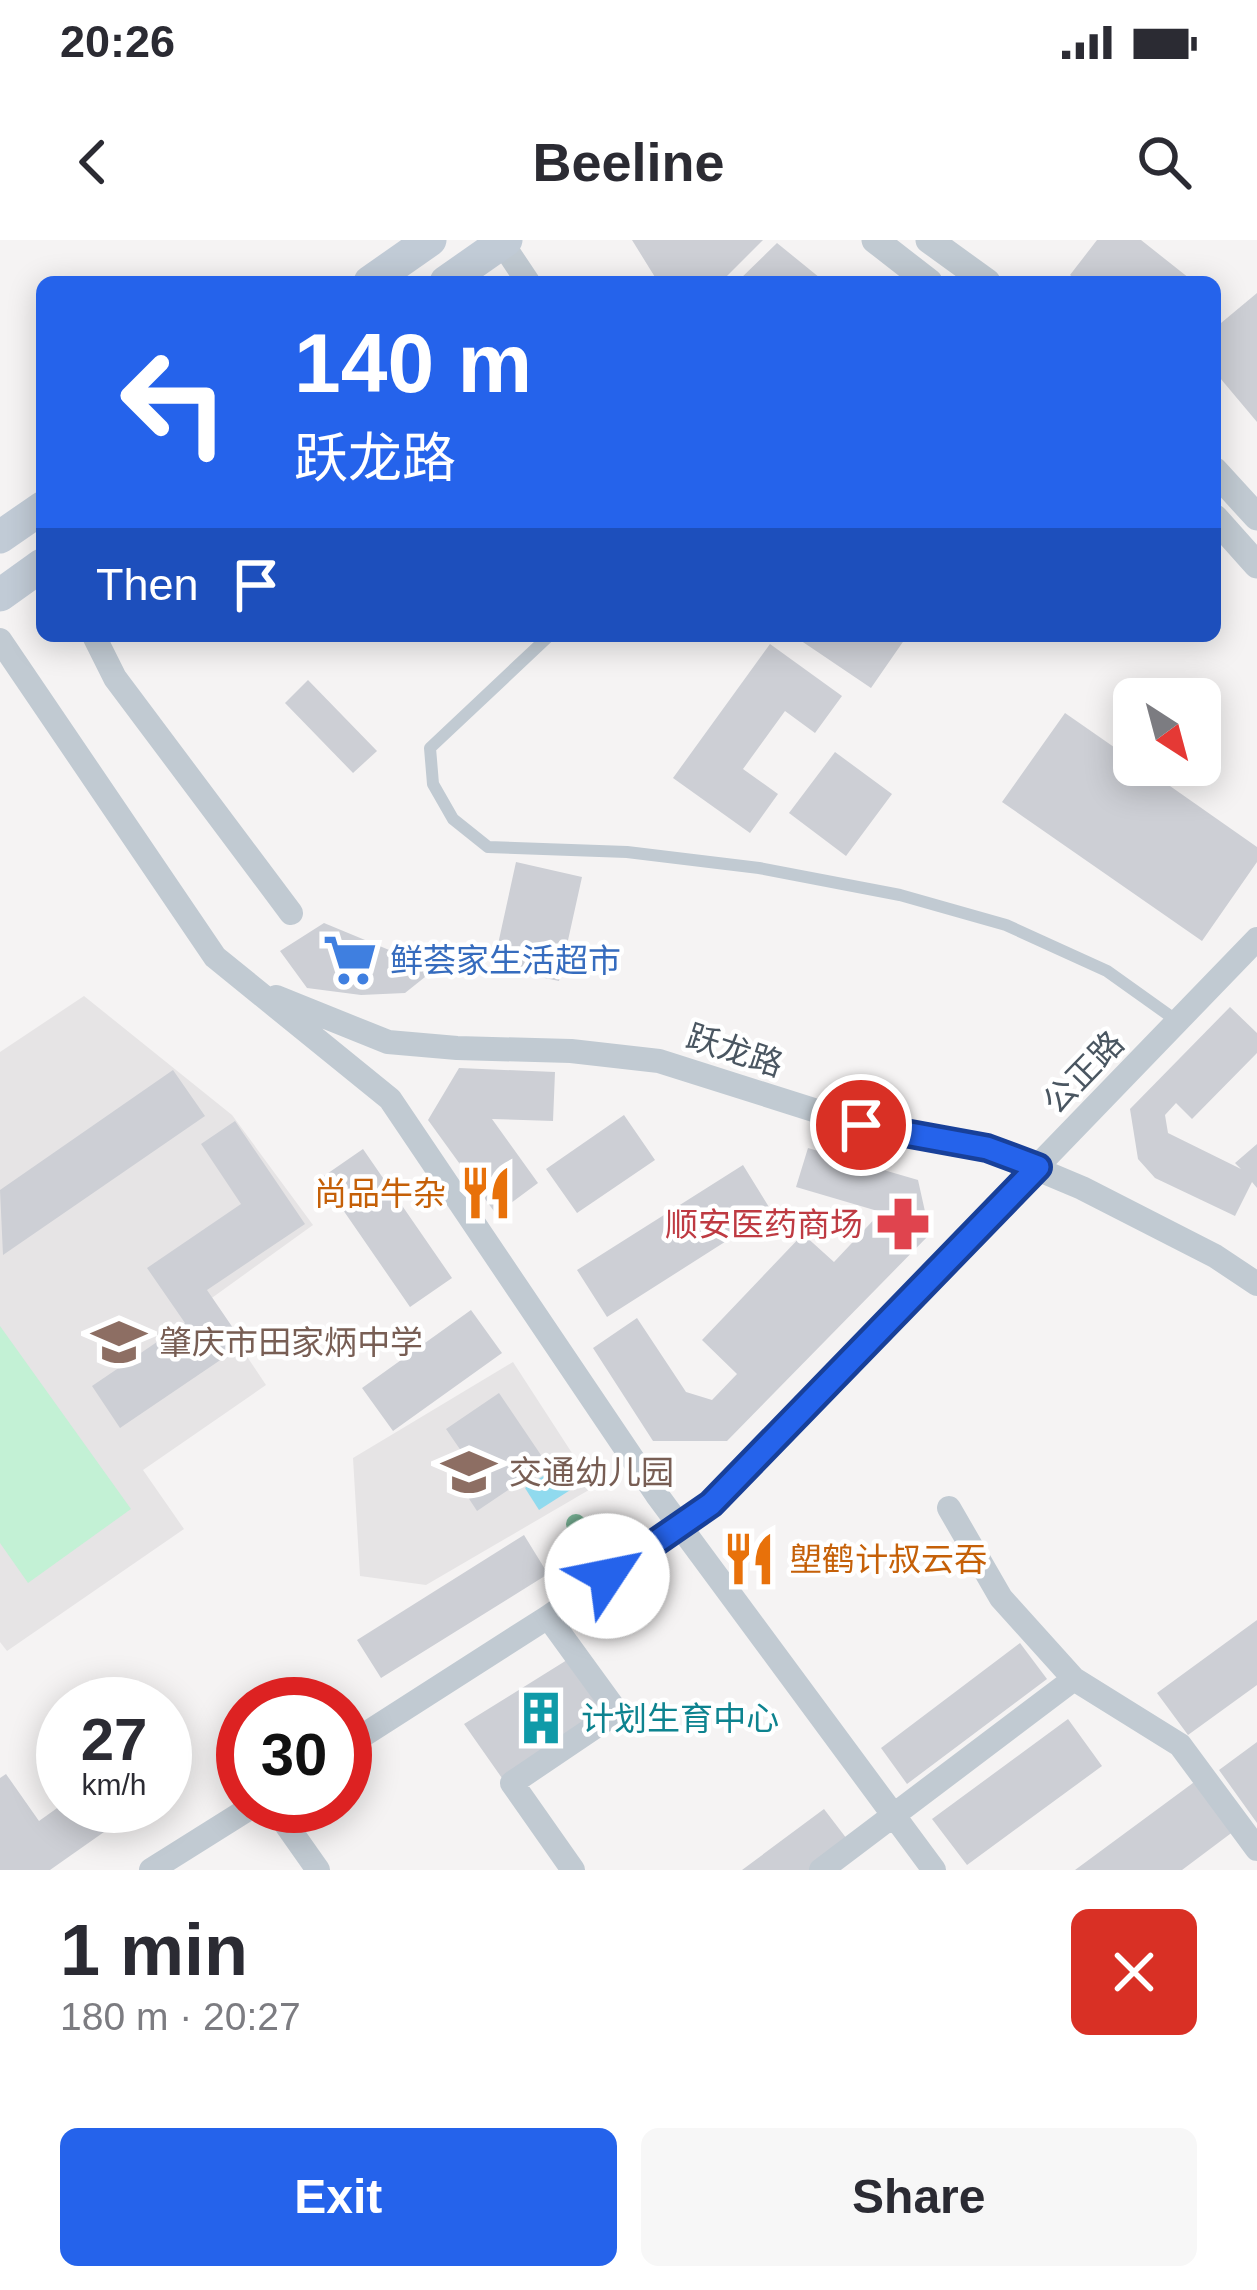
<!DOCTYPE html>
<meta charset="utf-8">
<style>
:root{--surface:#fff;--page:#f7f7f7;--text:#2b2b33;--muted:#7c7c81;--accent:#2563eb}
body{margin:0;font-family:Arial,"Noto Sans SC",sans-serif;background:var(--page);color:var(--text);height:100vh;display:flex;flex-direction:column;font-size:45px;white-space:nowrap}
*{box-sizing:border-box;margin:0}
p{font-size:39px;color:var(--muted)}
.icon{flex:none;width:66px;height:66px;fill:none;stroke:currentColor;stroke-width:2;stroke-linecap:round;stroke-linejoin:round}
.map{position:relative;height:1630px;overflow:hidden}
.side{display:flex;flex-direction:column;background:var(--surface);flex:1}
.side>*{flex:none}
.top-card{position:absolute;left:36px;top:36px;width:1185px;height:366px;border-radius:18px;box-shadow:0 6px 30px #0003;background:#2563eb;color:#fff;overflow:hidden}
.needle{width:78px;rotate:144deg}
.controls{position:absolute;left:1113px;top:438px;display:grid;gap:24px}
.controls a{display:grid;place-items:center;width:108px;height:108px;border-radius:18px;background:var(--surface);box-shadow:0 6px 30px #0003;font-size:60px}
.speed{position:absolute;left:36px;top:1437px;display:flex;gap:24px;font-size:60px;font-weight:700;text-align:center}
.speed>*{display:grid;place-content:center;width:156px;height:156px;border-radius:50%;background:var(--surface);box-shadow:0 6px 30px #0003;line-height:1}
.speed small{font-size:30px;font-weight:400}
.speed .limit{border:18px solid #d22;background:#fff;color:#111}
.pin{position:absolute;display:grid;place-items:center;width:102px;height:102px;color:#fff;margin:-51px;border:6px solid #fff;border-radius:50%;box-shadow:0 3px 12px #0007}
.me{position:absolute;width:132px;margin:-66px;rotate:56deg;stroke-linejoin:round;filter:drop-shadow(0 0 9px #0008)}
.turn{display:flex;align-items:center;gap:42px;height:252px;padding:0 60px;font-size:54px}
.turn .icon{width:156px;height:156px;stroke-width:2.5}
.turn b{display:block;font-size:84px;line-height:102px}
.then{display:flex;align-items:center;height:114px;padding:0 60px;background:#0003;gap:24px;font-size:45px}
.round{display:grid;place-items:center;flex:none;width:126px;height:126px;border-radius:18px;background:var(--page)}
.head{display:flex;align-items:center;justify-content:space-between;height:204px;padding:0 60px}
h1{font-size:72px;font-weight:700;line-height:90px}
.button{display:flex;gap:24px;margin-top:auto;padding:24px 60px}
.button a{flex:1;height:138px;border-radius:18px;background:var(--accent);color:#fff;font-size:48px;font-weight:700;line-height:138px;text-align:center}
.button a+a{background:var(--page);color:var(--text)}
.status{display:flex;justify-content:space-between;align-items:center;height:84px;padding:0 60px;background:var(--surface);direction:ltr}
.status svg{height:33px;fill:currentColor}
header{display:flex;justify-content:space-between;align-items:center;height:156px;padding:0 60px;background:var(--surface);font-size:54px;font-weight:700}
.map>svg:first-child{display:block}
</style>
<div class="status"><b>20:26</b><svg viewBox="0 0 49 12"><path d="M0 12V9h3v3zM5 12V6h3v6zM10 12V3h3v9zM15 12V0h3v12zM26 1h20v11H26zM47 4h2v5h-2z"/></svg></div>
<header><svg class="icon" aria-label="back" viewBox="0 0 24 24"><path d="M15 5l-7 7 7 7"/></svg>Beeline<svg class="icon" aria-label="search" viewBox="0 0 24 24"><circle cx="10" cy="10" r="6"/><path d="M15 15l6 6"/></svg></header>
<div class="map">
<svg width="1257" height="1630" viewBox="0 0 1257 1630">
<rect width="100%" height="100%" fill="#f5f3f3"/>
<path fill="#e6e4e5" d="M 84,756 L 232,875 L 313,985 L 209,1060 L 266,1145 L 143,1230 L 184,1289 L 7,1411 L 0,1402 L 0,812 Z
M 513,1122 L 594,1247 L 426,1345 L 360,1336 L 353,1218 Z"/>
<path fill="#c3f1d5" d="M 0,1086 L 131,1269 L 28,1343 L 0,1303 Z"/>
<path fill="#90daee" d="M 560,1225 L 575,1247 L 539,1270 L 525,1248 Z"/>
<path fill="#cdcfd5" d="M 632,0 L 763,0 L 721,42 L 658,42 Z
M 1097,0 L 1141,0 L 1194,42 L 1079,42 L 1070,35 Z
M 777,3 L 825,42 L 737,42 Z
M 1257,53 L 1257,182 L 1215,132 L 1215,88 Z
M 794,396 L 907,396 L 871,448 Z
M 770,404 L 842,456 L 815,493 L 785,471 L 743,529 L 778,554 L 750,593 L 673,538 Z
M 308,440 L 377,511 L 353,533 L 285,463 Z
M 1065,473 L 1134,521 L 1134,525 L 1140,525 L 1257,607 L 1257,622 L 1202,701 L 1002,562 Z
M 835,512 L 892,554 L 846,616 L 789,573 Z
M 516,622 L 582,637 L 559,741 L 493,727 Z
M 324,683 L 435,729 L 405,753 L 361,755 L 307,748 L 280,711 Z
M 1230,767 L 1257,793 L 1257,813 L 1192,879 L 1176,863 L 1165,875 L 1168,893 L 1241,929 L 1235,923 L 1257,904 L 1257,948 L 1252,942 L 1235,976 L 1155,938 L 1138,919 L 1130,869 Z
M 459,828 L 555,832 L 553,881 L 492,879 L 538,943 L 496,974 L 428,880 Z
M 173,830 L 205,876 L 3,1015 L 0,950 Z
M 624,875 L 655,920 L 577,973 L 546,929 Z
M 235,881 L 305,984 L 207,1050 L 244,1104 L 120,1188 L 92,1146 L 185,1083 L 147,1028 L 241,964 L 201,904 Z
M 808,908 L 918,940 L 930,994 L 727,1201 L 653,1201 L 593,1108 L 637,1078 L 686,1152 L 712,1160 L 737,1134 L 702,1100 L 803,994 L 834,1022 L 881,972 L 796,947 Z
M 363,909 L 452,1038 L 410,1067 L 321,938 Z
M 743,925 L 772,972 L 607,1077 L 577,1030 Z
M 471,1070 L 502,1113 L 393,1191 L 362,1148 Z
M 499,1153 L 547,1224 L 477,1271 L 460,1245 L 477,1234 L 446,1189 Z
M 524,1295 L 548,1334 L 381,1438 L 357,1400 Z
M 1257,1380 L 1257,1445 L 1188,1495 L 1157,1453 Z
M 1020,1403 L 1047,1439 L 907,1544 L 881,1508 Z
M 575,1415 L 617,1472 L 504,1541 L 464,1484 Z
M 1068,1479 L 1102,1526 L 967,1625 L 932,1579 Z
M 1257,1502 L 1257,1583 L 1219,1530 Z
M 165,1513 L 182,1537 L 165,1549 Z
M 6,1534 L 39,1581 L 60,1566 L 141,1566 L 50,1630 L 0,1630 L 0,1538 Z
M 1197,1540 L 1234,1591 L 1182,1630 L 1075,1630 Z
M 824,1569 L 850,1603 L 813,1630 L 742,1630 Z"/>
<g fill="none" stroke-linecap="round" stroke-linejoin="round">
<path stroke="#c1cad2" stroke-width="12" d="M 549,396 L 430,508 L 433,544 L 453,579 L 488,607 L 627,612 L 759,628 L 900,655 L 1006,685 L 1107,731 L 1177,781"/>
<path stroke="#c1cad2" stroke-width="24" d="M 502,3 L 528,42
M 94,396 L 115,438 L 291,673
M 0,400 L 215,717 L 390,859 L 657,1255 L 934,1630
M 276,757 L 388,802 L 457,808 L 571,811 L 659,821 L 861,885 L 987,908 L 1082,948 L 1215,1016 L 1257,1044
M 949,1268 L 1001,1358 L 1074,1439 L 1180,1505 L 1257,1609
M 548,1377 L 617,1472 L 512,1543 L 573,1630
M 345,1507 L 548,1377 L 711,1264 L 1257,699
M 273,1566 L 318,1630
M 151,1630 L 253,1566
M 821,1630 L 1074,1439"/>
<path stroke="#c1cad2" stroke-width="27" d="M 875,0 L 929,42
M 929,0 L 987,42
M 1215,231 L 1257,277
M 1215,278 L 1257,325"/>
<path stroke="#c1cbd6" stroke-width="33" d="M 370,42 L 430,0
M 446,42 L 506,0
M 0,297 L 42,268
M 0,355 L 42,325"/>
</g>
<circle fill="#7bb799" cx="576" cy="1284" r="10"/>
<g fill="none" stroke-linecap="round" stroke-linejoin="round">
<defs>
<path id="route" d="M 607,1336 L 711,1264 L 1038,927 L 987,908 L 861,885"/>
</defs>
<use href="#route" stroke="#184099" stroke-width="30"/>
<use href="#route" stroke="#2563eb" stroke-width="21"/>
</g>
<defs>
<symbol id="supermarket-bare" viewBox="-9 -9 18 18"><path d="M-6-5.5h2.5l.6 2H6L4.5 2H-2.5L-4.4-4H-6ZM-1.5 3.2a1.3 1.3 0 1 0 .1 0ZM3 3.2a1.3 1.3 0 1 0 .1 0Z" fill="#3f7fe0" stroke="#fff" stroke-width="2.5" paint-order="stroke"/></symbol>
<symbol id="restaurant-bare" viewBox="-9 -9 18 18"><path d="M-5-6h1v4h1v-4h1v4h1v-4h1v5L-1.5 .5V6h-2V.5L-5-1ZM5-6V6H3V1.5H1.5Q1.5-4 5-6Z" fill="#e8710a" stroke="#fff" stroke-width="2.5" paint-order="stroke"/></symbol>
<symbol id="pharmacy-bare" viewBox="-9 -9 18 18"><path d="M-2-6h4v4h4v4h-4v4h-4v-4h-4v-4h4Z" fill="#e0444e" stroke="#fff" stroke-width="2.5" paint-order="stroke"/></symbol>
<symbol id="school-bare" viewBox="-9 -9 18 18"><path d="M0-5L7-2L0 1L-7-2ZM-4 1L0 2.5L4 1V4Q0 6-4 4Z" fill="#8d6e63" stroke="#fff" stroke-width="2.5" paint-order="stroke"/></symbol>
<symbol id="building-bare" viewBox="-9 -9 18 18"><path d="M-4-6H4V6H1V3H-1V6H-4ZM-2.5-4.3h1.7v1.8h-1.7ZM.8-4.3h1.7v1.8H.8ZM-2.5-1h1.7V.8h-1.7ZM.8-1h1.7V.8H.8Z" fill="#0f9aa8" stroke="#fff" stroke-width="2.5" paint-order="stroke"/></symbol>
</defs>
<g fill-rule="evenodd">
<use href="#supermarket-bare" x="312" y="682" width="76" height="76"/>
<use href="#restaurant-bare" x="448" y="915" width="76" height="76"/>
<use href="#pharmacy-bare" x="865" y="946" width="76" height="76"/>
<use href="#school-bare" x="81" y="1064" width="76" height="76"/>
<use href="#school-bare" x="431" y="1194" width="76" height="76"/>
<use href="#restaurant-bare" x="711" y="1281" width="76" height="76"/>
<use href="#building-bare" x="503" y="1440" width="76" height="76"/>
</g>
<g text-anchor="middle" stroke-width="9" stroke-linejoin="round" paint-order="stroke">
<g font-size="33" fill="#366cbe" stroke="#fff" text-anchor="start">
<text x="390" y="732">鲜荟家生活超市</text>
</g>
<g font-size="33" fill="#4a5661" stroke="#fff">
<text transform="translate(735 810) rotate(18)" y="12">跃龙路</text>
<text transform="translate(1083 832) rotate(-46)" y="12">公正路</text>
</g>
<g font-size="33" fill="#c56008" stroke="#fff" text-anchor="end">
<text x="446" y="965">尚品牛杂</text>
<text x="789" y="1331" text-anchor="start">塱鹤计叔云吞</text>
</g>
<g font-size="33" fill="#be3a42" stroke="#fff" text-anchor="end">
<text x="863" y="996">顺安医药商场</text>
</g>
<g font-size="33" fill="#785e54" stroke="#fff" text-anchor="start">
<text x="159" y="1114">肇庆市田家炳中学</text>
<text x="509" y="1244">交通幼儿园</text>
</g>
<g font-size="33" fill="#0d838f" stroke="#fff" text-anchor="start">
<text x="581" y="1490">计划生育中心</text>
</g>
</g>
</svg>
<div class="controls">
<a><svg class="needle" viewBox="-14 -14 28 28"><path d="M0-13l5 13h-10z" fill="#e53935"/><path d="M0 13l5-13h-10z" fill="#7c7c81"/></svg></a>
</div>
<div class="speed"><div>27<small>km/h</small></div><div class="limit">30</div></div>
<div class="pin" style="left:861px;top:885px;background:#d93025"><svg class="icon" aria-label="arrive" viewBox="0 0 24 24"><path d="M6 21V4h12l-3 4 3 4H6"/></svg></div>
<svg class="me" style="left:607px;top:1336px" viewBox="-20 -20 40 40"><circle r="19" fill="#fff"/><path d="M0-13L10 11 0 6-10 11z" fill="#2563eb"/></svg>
<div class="top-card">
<div class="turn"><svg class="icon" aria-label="left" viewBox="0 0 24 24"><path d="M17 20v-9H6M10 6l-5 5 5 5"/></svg><div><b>140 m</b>跃龙路</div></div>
<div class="then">Then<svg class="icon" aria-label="arrive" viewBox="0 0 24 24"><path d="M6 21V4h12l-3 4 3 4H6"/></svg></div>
</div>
</div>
<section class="side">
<div class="head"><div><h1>1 min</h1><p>180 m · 20:27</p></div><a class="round" style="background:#d93025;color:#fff"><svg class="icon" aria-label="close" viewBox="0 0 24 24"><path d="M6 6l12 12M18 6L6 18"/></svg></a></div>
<div class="button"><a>Exit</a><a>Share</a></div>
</section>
